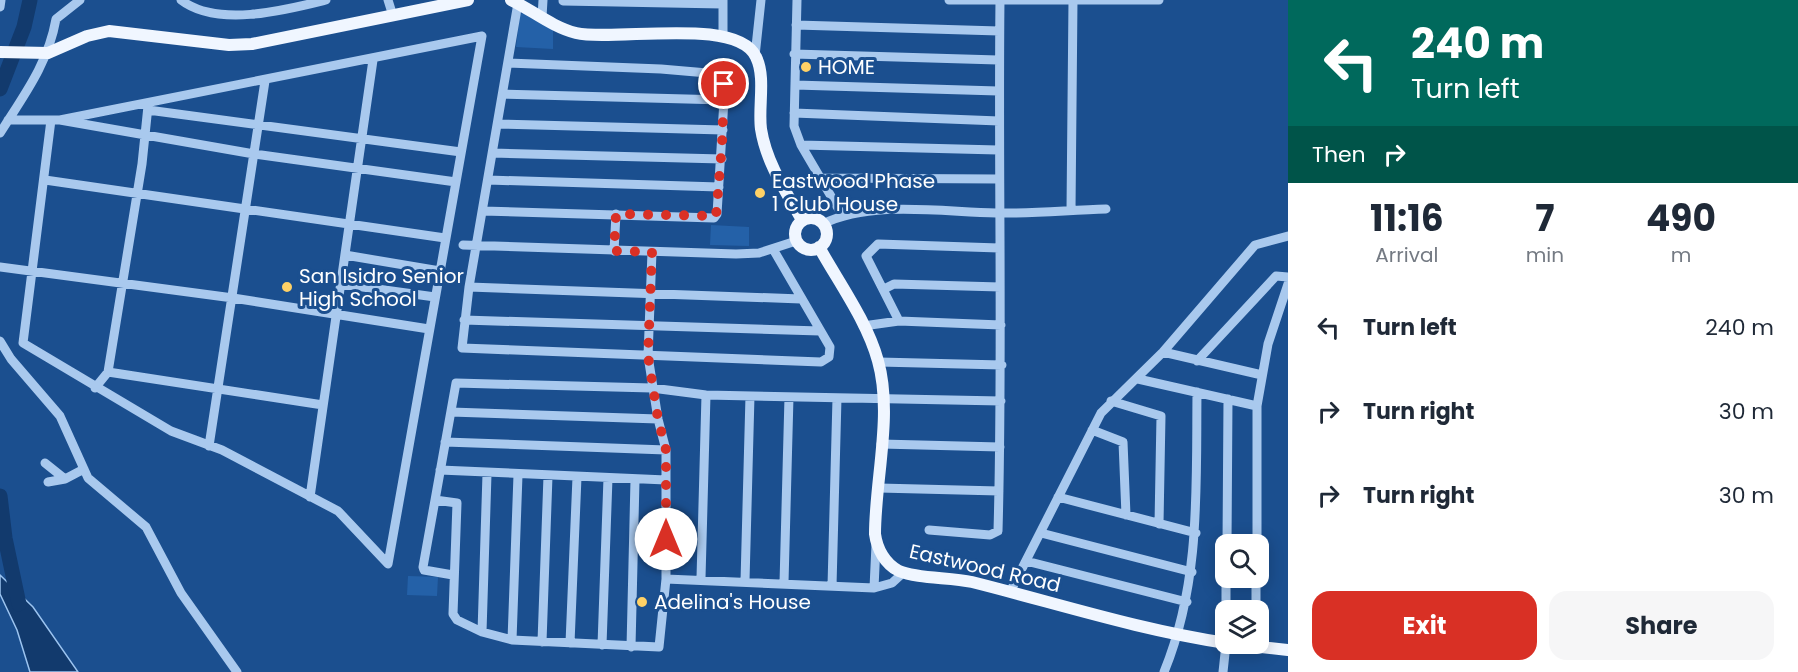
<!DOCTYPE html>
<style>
:root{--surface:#fff;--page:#f6f6f7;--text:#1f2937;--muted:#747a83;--accent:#d93025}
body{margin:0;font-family:Poppins,sans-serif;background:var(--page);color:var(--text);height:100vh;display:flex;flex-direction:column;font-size:22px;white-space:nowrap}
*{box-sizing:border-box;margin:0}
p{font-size:20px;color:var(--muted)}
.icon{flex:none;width:33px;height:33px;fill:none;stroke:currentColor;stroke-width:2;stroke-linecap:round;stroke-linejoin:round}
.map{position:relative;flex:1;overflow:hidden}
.side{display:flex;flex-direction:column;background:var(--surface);width:510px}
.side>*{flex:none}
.hud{background:#00695c;color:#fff;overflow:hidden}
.buttons{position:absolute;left:1215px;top:534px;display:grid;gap:12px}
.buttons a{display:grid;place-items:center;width:54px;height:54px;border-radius:12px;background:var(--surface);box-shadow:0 3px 15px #0003;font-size:30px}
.pin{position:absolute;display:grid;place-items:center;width:51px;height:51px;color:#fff;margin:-26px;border:3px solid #fff;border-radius:50%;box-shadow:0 2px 6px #0007}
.me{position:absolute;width:66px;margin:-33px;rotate:0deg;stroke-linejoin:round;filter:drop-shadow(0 0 4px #0008)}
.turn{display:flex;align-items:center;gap:21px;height:126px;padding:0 24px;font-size:27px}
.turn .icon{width:78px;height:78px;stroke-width:2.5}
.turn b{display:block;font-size:42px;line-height:51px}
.then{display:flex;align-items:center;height:57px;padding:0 24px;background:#0003;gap:12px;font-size:22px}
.eta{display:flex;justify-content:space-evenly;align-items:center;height:102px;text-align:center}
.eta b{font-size:36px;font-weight:700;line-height:42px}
.action{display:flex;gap:12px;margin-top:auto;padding:12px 24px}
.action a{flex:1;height:69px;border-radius:18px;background:var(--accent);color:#fff;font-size:24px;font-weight:700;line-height:69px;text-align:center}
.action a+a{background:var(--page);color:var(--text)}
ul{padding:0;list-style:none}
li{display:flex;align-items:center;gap:18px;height:84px;padding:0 24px}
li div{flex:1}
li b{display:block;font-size:22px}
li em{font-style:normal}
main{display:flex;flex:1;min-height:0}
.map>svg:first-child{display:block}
</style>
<main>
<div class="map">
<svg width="1288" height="672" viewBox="0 0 1288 672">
<rect width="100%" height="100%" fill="#1b4f8f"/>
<path fill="#2461a8" d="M 524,13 L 553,30 L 553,49 L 516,47 L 520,14 Z
M 711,225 L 749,227 L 749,246 L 710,245 Z
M 408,576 L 438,577 L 437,596 L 407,595 Z"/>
<path fill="#123a6d" stroke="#9cc4f0" stroke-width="1.5" d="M 0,575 L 33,607 L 78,672 L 30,672 L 17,630 L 0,594 Z"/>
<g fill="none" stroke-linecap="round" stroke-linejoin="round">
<path stroke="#123a6d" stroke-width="15" d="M 0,89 L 24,27 L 30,0
M 0,496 L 5,538 L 19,604"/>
<path stroke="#a9c9ee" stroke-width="9" d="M 181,0 C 217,28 286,10 326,0
M 388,0 L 393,16
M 723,0 L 723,37
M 797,0 L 794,126 L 801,145 L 842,215
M 949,0 L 1159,0
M 563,1 L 722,4
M 518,3 L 469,287 L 462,348 L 821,362 L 829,357 L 830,347 L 773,249
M 0,7 L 1,0
M 542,17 L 543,0
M 796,25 L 999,31
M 794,54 L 998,60
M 755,56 L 761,0
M 795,85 L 998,91
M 503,94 L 724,100
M 148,110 L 461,152
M 794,113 L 999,121
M 8,120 L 60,120 L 254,154 L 456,182
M 51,120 L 23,343 L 171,431 L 222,450 L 338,511 L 388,564 L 482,36 L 60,120
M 498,124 L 723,130
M 0,133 C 24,95 48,64 56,19 L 80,0
M 801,145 L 998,150
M 493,153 L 722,159
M 820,178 L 998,179
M 45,180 L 445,238
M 488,180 L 719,187
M 1071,210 L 1073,0
M 483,211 L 714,218 L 717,214 L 724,100 L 724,84 L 719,74 L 661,69 L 508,63
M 823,224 C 871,200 942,212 996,213 C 1032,214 1069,210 1106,209
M 463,245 L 736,254 L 759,253 L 796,241
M 614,251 L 616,214
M 345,255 L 440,271
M 0,267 L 233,298 L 429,329
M 341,284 L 435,297
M 469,287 L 801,299
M 884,289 L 894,284 L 1000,287
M 464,320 L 820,331
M 899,321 L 866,256 L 878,244 L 999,248
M 863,326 L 899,321 L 1001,325
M 0,341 L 11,359 L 60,416 L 88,478 L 146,527 L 181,593 L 237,672
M 1163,352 L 1262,375
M 1197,361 L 1276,276 L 1288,277
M 879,362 L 1002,365
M 108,372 L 323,405
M 1138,379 L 1257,406
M 95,388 L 108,372 L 142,164 L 148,106
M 1111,401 L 1161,416 L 1159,524
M 451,412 L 658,419
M 1092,430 L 1123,442 L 1126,515
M 445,442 L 666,450
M 881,444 L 1000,447
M 209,446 L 265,81
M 45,463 L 65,479
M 440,470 L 666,480
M 48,482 L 65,479 L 84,469
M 879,488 L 999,491
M 310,497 L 373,60
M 1058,497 L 1196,533
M 435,500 L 457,503 L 453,614 L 457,620 L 482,632 L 512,640 L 659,647 L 666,579 L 666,450 L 658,419 L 648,356 L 652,252
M 929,530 L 990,535 L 998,531 C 1003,354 998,177 1000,0
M 1041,533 L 1192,572
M 1227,544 L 1228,399
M 1257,544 L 1257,406 L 1268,344 L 1288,284
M 1026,561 L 1187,602
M 453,575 L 424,570 L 423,567 L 456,383 L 652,388 L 706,395 L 1001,401
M 701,578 L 706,395
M 666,579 L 874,588 L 892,583 L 904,572
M 745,581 L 750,396
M 784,583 L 789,397
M 832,586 L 837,398
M 874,588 L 876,545
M 1010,592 L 1101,413 L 1163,352 L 1255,245 L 1288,236
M 1226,610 L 1226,578
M 1256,610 L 1256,578
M 482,632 L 487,474
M 512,640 L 518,475
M 542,642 L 548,476
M 570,643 L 577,477
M 602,645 L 608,478
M 631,647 L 635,480
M 1164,672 C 1201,582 1196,488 1197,392
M 1223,672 L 1226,644"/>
<path stroke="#f0f6ff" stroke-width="12" d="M 511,0 C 532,10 552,27 576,33 C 615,42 737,16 756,57 C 766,77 758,107 761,129 C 766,162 786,192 802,220
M 0,52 L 48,53 L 87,36 L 109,31 L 229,45 L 252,44 L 468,0
M795 234a16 16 0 1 1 32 0a16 16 0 1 1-32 0Z
M 819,247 C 839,283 867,321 878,361 C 893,414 875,480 875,534 C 877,549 885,564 899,571 C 918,579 950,577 972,582 C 1056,603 1139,630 1226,643
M 1233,644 L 1288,650"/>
</g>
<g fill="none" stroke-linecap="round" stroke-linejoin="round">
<path stroke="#d93025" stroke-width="10" stroke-dasharray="0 18" d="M 666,539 L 666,450 L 658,419 L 648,356 L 652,252 L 614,251 L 616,214 L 716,216 L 722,145 L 724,84"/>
</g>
<g fill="#ffd166" stroke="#1b4f8f" stroke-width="2">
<circle cx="806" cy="67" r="6"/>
<circle cx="760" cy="193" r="6"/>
<circle cx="287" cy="287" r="6"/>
<circle cx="642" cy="602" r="6"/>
</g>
<g text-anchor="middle" stroke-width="6" stroke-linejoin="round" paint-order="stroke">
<g font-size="20" fill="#fff" stroke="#1b4f8f" text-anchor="start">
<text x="818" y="74">HOME</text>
<text x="772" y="188">Eastwood Phase<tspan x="772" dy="23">1 Club House</tspan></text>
<text x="299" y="283">San Isidro Senior<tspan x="299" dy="23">High School</tspan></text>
<text x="654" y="609">Adelina's House</text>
</g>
<g font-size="20" fill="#fff" stroke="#1b4f8f">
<text transform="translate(985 568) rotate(13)" y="7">Eastwood Road</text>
</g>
</g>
</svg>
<div class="buttons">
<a><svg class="icon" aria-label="search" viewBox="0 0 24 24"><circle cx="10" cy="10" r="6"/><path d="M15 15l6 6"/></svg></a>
<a><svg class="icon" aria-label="layers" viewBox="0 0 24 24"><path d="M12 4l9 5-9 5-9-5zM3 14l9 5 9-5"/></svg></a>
</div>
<div class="pin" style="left:724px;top:84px;background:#d93025"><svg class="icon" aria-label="arrive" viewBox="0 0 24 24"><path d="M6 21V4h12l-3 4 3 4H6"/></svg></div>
<svg class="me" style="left:666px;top:539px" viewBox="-20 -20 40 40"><circle r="19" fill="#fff"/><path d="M0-13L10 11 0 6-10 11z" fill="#d93025"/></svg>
</div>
<section class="side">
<div class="hud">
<div class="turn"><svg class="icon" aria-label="left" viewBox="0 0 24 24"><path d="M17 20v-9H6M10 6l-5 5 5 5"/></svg><div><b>240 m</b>Turn left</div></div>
<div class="then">Then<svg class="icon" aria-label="right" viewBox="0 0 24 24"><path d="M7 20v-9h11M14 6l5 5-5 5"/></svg></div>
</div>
<div class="eta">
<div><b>11:16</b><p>Arrival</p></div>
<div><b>7</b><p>min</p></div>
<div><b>490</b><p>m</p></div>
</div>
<ul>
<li><svg class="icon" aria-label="left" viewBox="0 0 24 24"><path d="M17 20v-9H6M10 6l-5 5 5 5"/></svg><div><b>Turn left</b></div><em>240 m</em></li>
<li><svg class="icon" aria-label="right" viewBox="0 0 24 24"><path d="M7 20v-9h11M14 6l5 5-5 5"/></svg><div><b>Turn right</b></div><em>30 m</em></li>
<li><svg class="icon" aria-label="right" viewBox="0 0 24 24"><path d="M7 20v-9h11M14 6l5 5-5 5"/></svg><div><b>Turn right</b></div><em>30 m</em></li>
</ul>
<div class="action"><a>Exit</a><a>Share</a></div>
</section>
</main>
